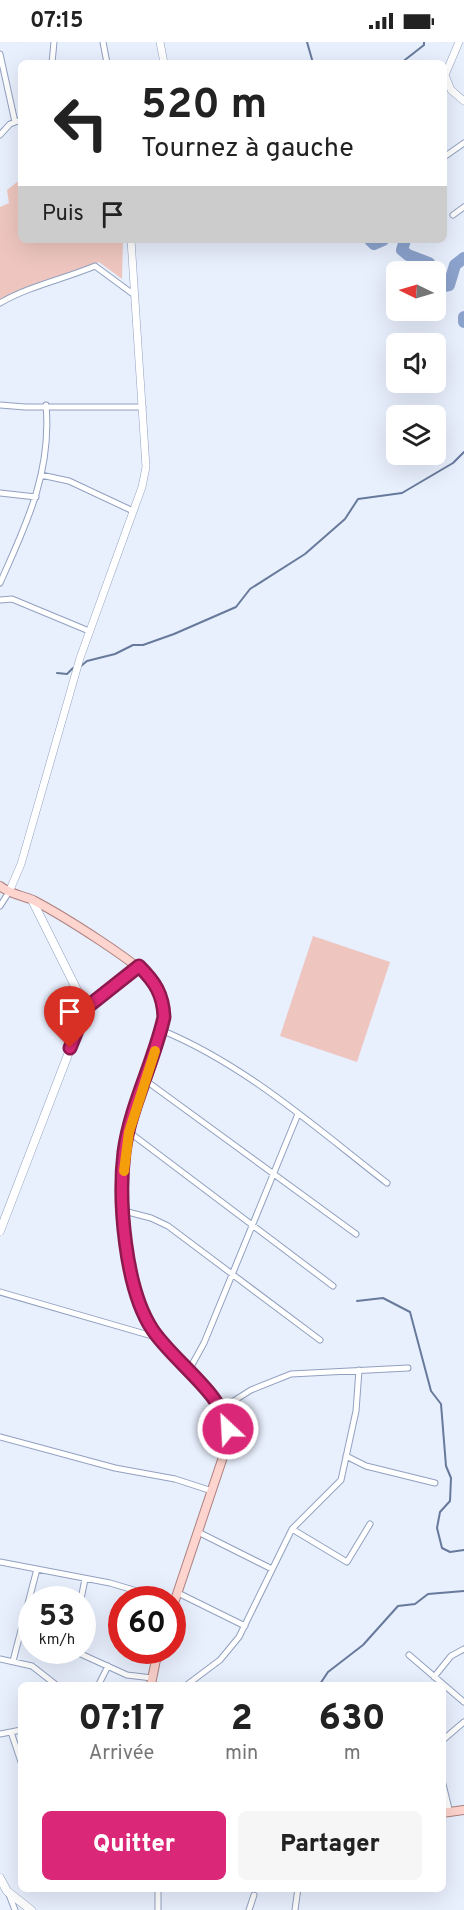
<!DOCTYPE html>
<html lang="fr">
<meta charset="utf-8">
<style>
:root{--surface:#fff;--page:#f6f6f6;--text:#222;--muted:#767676;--accent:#db2777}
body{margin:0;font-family:Overpass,sans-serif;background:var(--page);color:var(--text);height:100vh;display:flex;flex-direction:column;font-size:22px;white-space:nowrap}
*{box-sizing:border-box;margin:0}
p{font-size:20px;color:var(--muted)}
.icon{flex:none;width:33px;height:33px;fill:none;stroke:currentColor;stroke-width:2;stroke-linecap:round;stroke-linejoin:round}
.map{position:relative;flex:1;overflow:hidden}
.details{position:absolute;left:18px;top:1640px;width:428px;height:210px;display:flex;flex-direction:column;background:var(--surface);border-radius:9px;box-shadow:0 6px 24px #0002}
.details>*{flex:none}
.hud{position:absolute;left:18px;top:18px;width:429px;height:183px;border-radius:9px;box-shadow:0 6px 24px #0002;background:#fff;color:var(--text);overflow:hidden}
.needle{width:39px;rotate:275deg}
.buttons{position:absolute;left:386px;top:219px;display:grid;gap:12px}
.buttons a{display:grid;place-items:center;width:60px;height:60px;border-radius:9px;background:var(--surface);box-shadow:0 6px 24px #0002;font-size:30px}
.speed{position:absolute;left:18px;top:1544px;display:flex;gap:12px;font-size:30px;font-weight:700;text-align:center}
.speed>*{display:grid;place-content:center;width:78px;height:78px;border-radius:50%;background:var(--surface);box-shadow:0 6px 24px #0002;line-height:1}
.speed small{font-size:15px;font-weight:400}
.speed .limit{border:9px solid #d22;background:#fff;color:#111}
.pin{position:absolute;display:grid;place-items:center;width:51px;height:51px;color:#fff;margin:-62px -26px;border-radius:50% 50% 50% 0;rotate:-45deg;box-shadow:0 0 6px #0007}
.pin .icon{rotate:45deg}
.me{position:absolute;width:66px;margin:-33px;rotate:335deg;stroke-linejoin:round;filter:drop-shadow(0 0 4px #0008)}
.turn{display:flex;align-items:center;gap:21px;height:126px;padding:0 24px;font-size:27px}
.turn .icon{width:78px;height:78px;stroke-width:2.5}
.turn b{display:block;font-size:42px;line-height:51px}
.then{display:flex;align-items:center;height:57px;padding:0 24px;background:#0003;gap:12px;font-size:22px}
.eta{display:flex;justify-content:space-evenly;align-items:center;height:102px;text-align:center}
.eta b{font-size:36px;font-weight:800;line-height:42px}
.cta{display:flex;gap:12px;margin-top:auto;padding:12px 24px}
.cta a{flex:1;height:69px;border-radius:9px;background:var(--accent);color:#fff;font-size:24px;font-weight:800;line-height:69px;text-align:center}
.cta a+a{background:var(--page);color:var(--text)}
.status{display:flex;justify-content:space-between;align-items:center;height:42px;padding:0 30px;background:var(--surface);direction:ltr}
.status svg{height:16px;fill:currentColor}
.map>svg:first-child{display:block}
</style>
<div class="status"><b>07:15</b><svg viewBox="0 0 49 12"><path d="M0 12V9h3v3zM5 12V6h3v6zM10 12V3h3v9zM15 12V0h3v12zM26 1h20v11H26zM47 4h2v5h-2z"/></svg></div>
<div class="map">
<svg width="464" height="1868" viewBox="0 0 464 1868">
<rect width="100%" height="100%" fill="#e8effd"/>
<path fill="#eec6bf" d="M 21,137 L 21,198 L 123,198 L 122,237 L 99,220 L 17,251 L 0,261 L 0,165 L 9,161 L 7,148 Z
M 313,894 L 390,920 L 357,1020 L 280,994 Z"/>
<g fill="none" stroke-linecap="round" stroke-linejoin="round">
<path stroke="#687a9b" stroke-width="2" d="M 307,0 L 313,21
M 401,21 L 424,3 L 424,0
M 81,624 L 87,619 L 115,612 L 133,603 L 143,603 L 174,592 L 236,565 L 250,547 L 305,512 L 345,477 L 358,457 L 402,451 L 453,421 L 464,410
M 57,631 L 67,632 L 73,626
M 357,1259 L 383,1256 L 410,1270 L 431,1349 L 441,1362 L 446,1424 L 451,1436 L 450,1459 L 440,1470 L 437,1486 L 442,1506 L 450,1510 L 464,1508
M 320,1642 L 328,1630 L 363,1603 L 398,1564 L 415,1562 L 428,1552 L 464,1549"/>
<path stroke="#8ca3cd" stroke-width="12" d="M 370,198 L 374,202 L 383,198
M 405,198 L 402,208 L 408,213 L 429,221 L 428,230
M 435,240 L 444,244 L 449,243 L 455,223 L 464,216
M 464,275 L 464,280"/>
<defs>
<path id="minor" d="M 103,0 L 107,21
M 0,12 L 15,80
M 52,21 L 54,0
M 0,93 L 10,82 L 21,78
M 444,115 L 464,101
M 453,173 L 464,165
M 0,261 C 29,244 64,237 95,224 L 133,252
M 0,363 L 25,365 L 143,365
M 41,433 L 69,439 L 133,469
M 0,451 L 36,455
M 0,541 C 26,483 52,430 46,363
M 0,558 L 12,557 L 89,589
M 0,864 L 9,850
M 86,966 L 139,924
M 161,988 C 246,1023 316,1086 387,1141
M 145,1038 L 356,1192
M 129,1090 L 333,1244
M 124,1169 L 151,1176 L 168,1184 L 320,1298
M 0,1250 L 159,1296
M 188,1330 L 204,1301 L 298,1072
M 221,1367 L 251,1348 L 291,1332 L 408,1326
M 0,1395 L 115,1426 L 175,1437 L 212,1449
M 346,1414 L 366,1424 L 435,1441
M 292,1487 L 347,1520 L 370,1482
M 198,1490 L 272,1527
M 0,1520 L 110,1541 L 164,1557
M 178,1551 L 245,1584
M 81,1557 L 85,1537
M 72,1608 L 127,1633 L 152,1636
M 409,1613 L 464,1660
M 0,1617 L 32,1624 L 55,1642
M 13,1619 L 37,1527
M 434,1635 L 451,1614 L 464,1607
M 99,1642 L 108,1624
M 188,1642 L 220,1618 L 239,1595 L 292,1487 L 341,1438 L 356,1369 L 359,1328
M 11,1690 L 21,1720
M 0,1692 L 21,1688
M 444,1697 L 464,1680
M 442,1738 L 450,1771
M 158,1846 L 158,1868
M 8,1850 L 15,1868
M 249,1868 L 254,1853
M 295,1868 L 298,1846"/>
<path id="tertiary" d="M 160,0 L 164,21
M 459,0 L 445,33 L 451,48 L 464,59
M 9,850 L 21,822 L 80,616 L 142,445 L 146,425 L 131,198"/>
<path id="secondary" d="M 0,1189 L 86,966 L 32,858
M 0,1836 L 7,1849 L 31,1868"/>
<path id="primary" d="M 0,844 C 10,852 21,853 33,858 C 56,870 149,926 159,947 C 176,985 132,1065 125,1109 C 119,1143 123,1184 128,1218 C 133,1264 158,1299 189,1332 C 202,1345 219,1359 226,1377 C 230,1387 227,1399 225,1409 L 172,1567
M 151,1642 L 158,1608
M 442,1771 L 464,1768"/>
</defs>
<use href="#minor" stroke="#91a1c0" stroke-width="7"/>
<use href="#tertiary" stroke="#91a1c0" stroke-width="8"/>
<use href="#secondary" stroke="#91a1c0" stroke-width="9"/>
<use href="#primary" stroke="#ac807e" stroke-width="10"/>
<use href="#minor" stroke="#fff" stroke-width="5"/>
<use href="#tertiary" stroke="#fff" stroke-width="7"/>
<use href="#secondary" stroke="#fff" stroke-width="8"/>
<use href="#primary" stroke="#fed4ce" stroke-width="8"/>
</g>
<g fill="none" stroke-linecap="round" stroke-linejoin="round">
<defs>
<path id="route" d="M 70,1006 L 86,966 L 139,924 C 155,940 163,952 164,975 C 154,1020 130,1064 124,1110 C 118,1159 125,1246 152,1287 C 171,1317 224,1353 228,1387"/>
</defs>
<use href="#route" stroke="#8e194d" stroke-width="15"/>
<use href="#route" stroke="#db2777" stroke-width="10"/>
<path stroke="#f59e0b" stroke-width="10" d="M 124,1129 L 129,1090 L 155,1009"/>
</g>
</svg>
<div class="buttons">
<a><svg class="needle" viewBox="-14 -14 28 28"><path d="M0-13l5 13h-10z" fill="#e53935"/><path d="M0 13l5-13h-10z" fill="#767676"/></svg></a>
<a><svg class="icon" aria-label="sound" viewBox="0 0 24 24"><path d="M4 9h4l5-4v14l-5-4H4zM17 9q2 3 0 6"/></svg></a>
<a><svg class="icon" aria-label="layers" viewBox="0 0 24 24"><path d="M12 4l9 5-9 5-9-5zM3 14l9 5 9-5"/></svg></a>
</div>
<div class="speed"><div>53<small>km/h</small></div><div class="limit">60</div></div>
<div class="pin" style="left:70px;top:1006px;background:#d93025"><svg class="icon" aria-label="arrive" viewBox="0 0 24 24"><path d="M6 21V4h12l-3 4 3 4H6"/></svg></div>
<svg class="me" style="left:228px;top:1387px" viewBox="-20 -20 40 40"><circle r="17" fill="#db2777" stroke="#fff" stroke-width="3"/><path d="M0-11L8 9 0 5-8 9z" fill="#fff"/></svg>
<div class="hud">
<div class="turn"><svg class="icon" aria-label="left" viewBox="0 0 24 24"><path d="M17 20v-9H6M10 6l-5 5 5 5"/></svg><div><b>520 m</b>Tournez à gauche</div></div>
<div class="then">Puis<svg class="icon" aria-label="arrive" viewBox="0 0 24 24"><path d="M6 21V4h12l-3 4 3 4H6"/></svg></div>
</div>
<section class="details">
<div class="eta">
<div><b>07:17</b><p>Arrivée</p></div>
<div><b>2</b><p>min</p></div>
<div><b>630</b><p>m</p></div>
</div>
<div class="cta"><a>Quitter</a><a>Partager</a></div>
</section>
</div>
